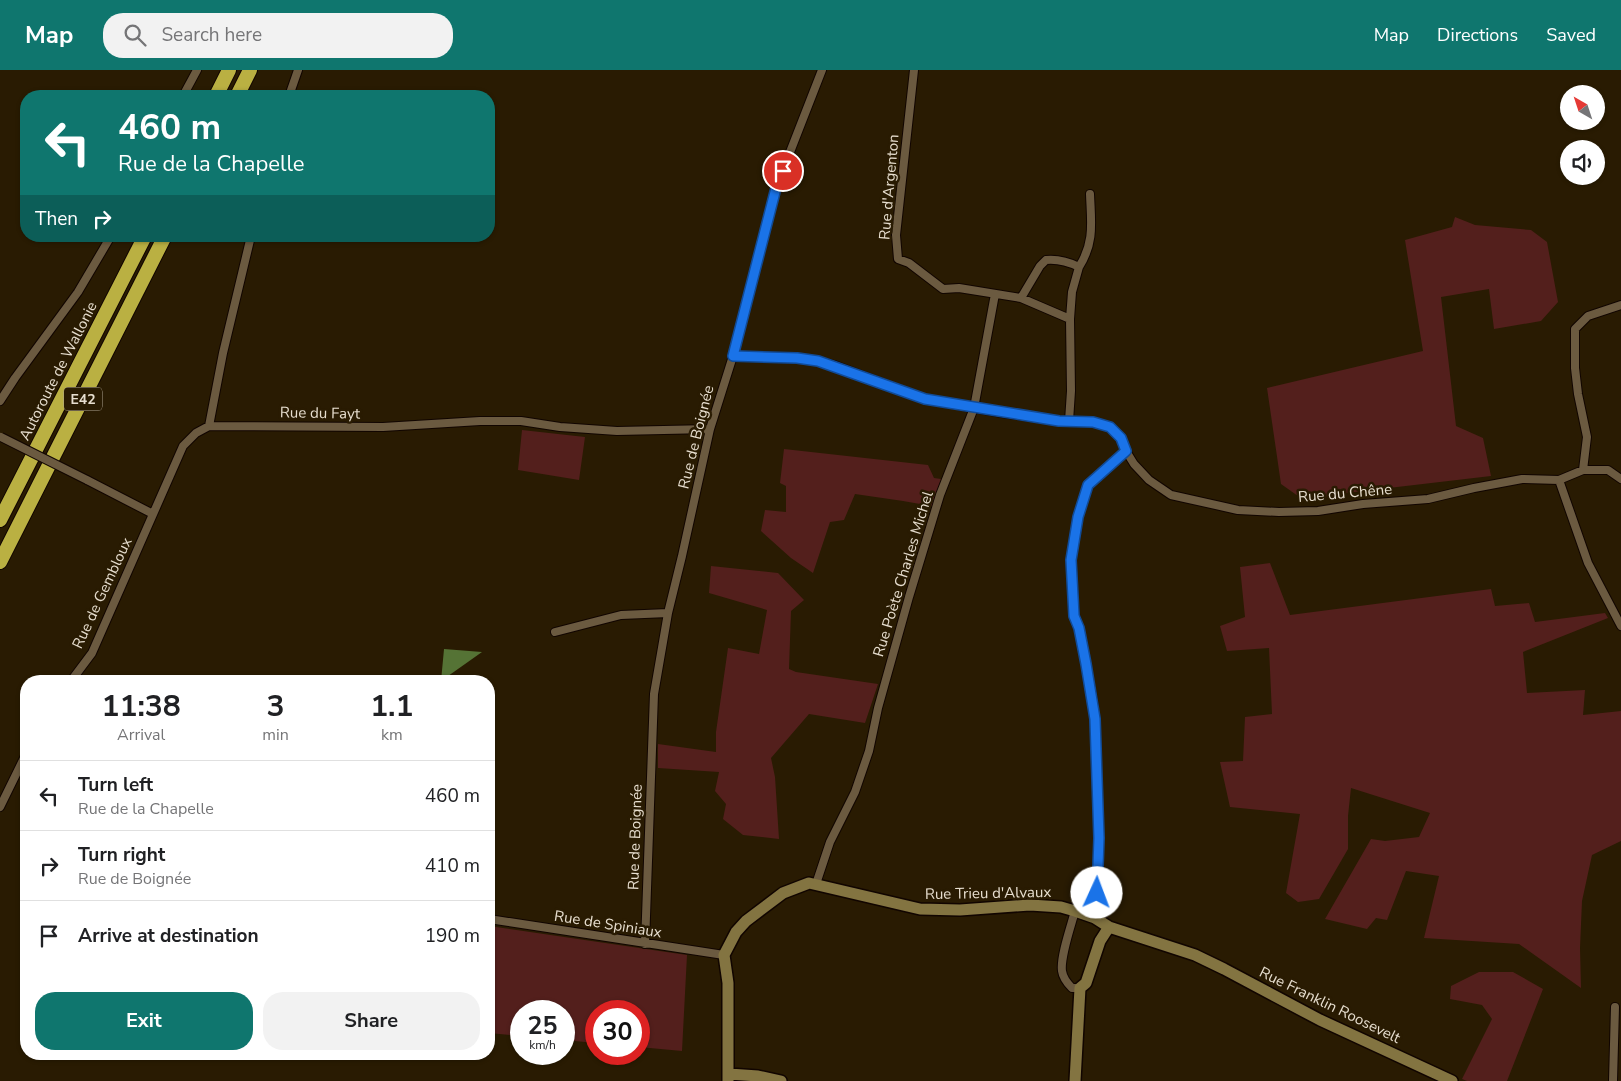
<!DOCTYPE html>
<meta charset="utf-8">
<style>
:root{--surface:#fff;--page:#f2f2f2;--text:#202124;--muted:#757577;--line:#e0e0e0;--accent:#0f766e}
body{margin:0;font-family:"Nunito Sans",sans-serif;background:var(--page);color:var(--text);height:100vh;display:flex;flex-direction:column;font-size:19px;white-space:nowrap}
*{box-sizing:border-box;margin:0}
p{font-size:16px;color:var(--muted)}
.icon{flex:none;width:28px;height:28px;fill:none;stroke:currentColor;stroke-width:2;stroke-linecap:round;stroke-linejoin:round}
.map{position:relative;flex:1;overflow:hidden}
.side{position:absolute;left:20px;top:605px;width:475px;height:385px;display:flex;flex-direction:column;background:var(--surface);border-radius:20px;box-shadow:0 1px 4px #0004}
.side>*{flex:none}
.hud{position:absolute;left:20px;top:20px;width:475px;height:152px;border-radius:20px;box-shadow:0 1px 4px #0004;background:#0f766e;color:#fff;overflow:hidden}
.needle{width:32px;rotate:321deg}
.fabs{position:absolute;left:1560px;top:15px;display:grid;gap:10px}
.fabs a{display:grid;place-items:center;width:45px;height:45px;border-radius:50%;background:var(--surface);box-shadow:0 1px 4px #0004;font-size:25px}
.speed{position:absolute;left:510px;top:930px;display:flex;gap:10px;font-size:25px;font-weight:700;text-align:center}
.speed>*{display:grid;place-content:center;width:65px;height:65px;border-radius:50%;background:var(--surface);box-shadow:0 1px 4px #0004;line-height:1}
.speed small{font-size:12px;font-weight:400}
.speed .limit{border:8px solid #d22;background:#fff;color:#111}
.pin{position:absolute;display:grid;place-items:center;width:42px;height:42px;color:#fff;margin:-21px;border:2px solid #fff;border-radius:50%;box-shadow:0 1px 5px #0007}
.me{position:absolute;width:55px;margin:-28px;rotate:2deg;stroke-linejoin:round;filter:drop-shadow(0 0 4px #0008)}
.turn{display:flex;align-items:center;gap:18px;height:105px;padding:0 15px;font-size:22px}
.turn .icon{width:65px;height:65px;stroke-width:2.5}
.turn b{display:block;font-size:35px;line-height:42px}
.then{display:flex;align-items:center;height:48px;padding:0 15px;background:#0003;gap:10px;font-size:19px}
.eta{display:flex;justify-content:space-evenly;align-items:center;height:85px;text-align:center}
.eta b{font-size:30px;font-weight:700;line-height:35px}
.action{display:flex;gap:10px;margin-top:auto;padding:10px 15px}
.action a{flex:1;height:58px;border-radius:20px;background:var(--accent);color:#fff;font-size:20px;font-weight:700;line-height:58px;text-align:center}
.action a+a{background:var(--page);color:var(--text)}
ul{padding:0;list-style:none}
li{display:flex;align-items:center;gap:15px;height:70px;padding:0 15px;border-top:1px solid var(--line)}
li div{flex:1}
li b{display:block;font-size:19px}
li em{font-style:normal}
header{display:flex;align-items:center;gap:30px;box-sizing:border-box;height:70px;padding:0 25px;background:var(--accent);color:#fff}
header strong{font-size:24px}
nav{display:flex;gap:28px;margin-inline-start:auto;font-size:18px}
.search{width:350px;height:45px;background:var(--page);display:flex;align-items:center;gap:12px;box-sizing:border-box;padding:0 18px;border-radius:20px;color:var(--muted);font-size:19px}
.map>svg:first-child{display:block}
</style>
<header>
<strong>Map</strong>
<div class="search"><svg class="icon" aria-label="search" viewBox="0 0 24 24"><circle cx="10" cy="10" r="6"/><path d="M15 15l6 6"/></svg>Search here</div>
<nav><a>Map</a><a>Directions</a><a>Saved</a></nav>
</header>
<div class="map">
<svg width="1621" height="1011" viewBox="0 0 1621 1011">
<rect width="100%" height="100%" fill="#291b02"/>
<path fill="#531f1c" d="M 1455,147 L 1475,155 L 1531,160 L 1547,172 L 1558,232 L 1541,251 L 1494,259 L 1489,219 L 1441,227 L 1456,356 L 1483,368 L 1491,406 L 1346,423 L 1305,431 L 1281,414 L 1267,318 L 1423,281 L 1405,170 L 1452,157 Z
M 522,360 L 585,367 L 579,410 L 518,400 Z
M 784,379 L 928,395 L 934,408 L 941,409 L 937,437 L 903,431 L 855,424 L 844,450 L 830,452 L 813,503 L 791,488 L 761,461 L 765,440 L 786,442 L 786,416 L 780,413 Z
M 1270,493 L 1290,545 L 1491,519 L 1495,536 L 1529,533 L 1535,552 L 1605,543 L 1608,548 L 1523,582 L 1527,623 L 1585,620 L 1583,645 L 1621,641 L 1621,771 L 1592,785 L 1582,831 L 1580,878 L 1581,918 L 1519,874 L 1424,868 L 1439,806 L 1406,801 L 1387,850 L 1376,848 L 1367,859 L 1325,849 L 1371,769 L 1385,771 L 1419,767 L 1430,743 L 1351,718 L 1348,746 L 1348,779 L 1319,829 L 1298,832 L 1286,823 L 1300,744 L 1230,737 L 1220,692 L 1243,691 L 1245,647 L 1272,644 L 1269,578 L 1227,581 L 1220,556 L 1245,547 L 1240,497 Z
M 711,496 L 778,503 L 804,530 L 791,541 L 789,599 L 796,602 L 878,614 L 865,653 L 809,644 L 771,688 L 775,707 L 779,769 L 743,765 L 723,749 L 726,734 L 715,721 L 719,702 L 658,698 L 658,674 L 716,682 L 716,662 L 728,578 L 759,584 L 767,540 L 709,523 Z
M 489,856 L 687,885 L 682,981 L 639,977 L 639,941 L 596,941 L 596,973 L 564,970 L 564,941 L 521,941 L 521,966 L 489,963 Z
M 1479,902 L 1513,902 L 1543,919 L 1507,1011 L 1467,1011 L 1462,1009 L 1492,949 L 1482,935 L 1450,929 L 1451,916 Z"/>
<path fill="#557335" d="M 444,579 L 482,582 L 441,611 Z"/>
<g fill="none" stroke-linecap="round" stroke-linejoin="round">
<defs>
<path id="street" d="M 914,0 L 896,165 L 898,189 L 909,193 L 943,219 L 959,218 L 1021,228 L 1070,249 L 1071,321 L 1069,351
M 183,26 L 197,0
M 289,26 L 298,0
M 1079,197 C 1095,172 1091,152 1090,124
M 1021,228 L 1040,196 L 1046,190 C 1057,189 1069,192 1079,197 L 1072,222 L 1070,249
M 733,286 L 797,288 L 818,291 L 834,295 L 925,329 L 1002,343 L 1059,351 L 1093,352 L 1110,357 L 1121,368 L 1126,381 L 1134,394 L 1149,410 L 1171,425 L 1238,440 L 1279,442 L 1318,441 L 1363,434 L 1428,429 L 1474,418 L 1522,409 L 1559,410 L 1583,400 L 1608,400 L 1621,409
M 0,331 L 15,308 L 78,222 L 111,166
M 209,356 L 223,283 L 251,166
M 1583,400 L 1587,367 L 1578,324 L 1575,298 L 1575,259 L 1588,246 L 1621,235
M 87,410 L 153,444
M 1559,410 L 1588,493 L 1621,556
M 555,562 L 621,545 L 668,543
M 71,611 L 92,583 L 183,376 L 196,363 L 209,356 L 383,357 L 480,351 L 521,351 L 560,357 L 617,361 L 710,359
M 0,737 L 26,684
M 816,814 L 830,772 L 855,722 L 869,681 L 878,638 L 909,527 L 940,425 L 974,338 L 995,224
M 1075,841 C 1071,856 1060,887 1062,901 C 1063,908 1067,913 1072,918 L 1080,918
M 1095,848 L 1099,768 L 1095,649 L 1093,630 L 1079,558 L 1075,546 L 1071,490 L 1078,447 L 1088,415 L 1126,381
M 489,849 L 724,885
M 645,874 L 654,624 L 668,543 L 682,486 L 710,359 L 733,286 L 776,118 L 822,0
M 1613,1011 L 1615,937"/>
<path id="secondary" d="M 729,1004 L 758,1006 L 781,1011
M 728,1011 L 728,913 L 724,885 L 736,862 L 746,851 L 783,823 L 809,813 L 920,839 L 960,840 L 1030,835 L 1061,837 L 1075,841 L 1095,848 L 1109,857 L 1195,885 L 1224,899 L 1320,950 L 1452,1011
M 1075,1011 L 1080,918 L 1086,913 L 1100,871 L 1109,857"/>
<path id="highway" d="M 216,26 L 229,0
M 237,26 L 250,0
M 0,450 L 145,166
M 0,492 L 165,166"/>
</defs>
<use href="#street" stroke="#110500" stroke-width="10"/>
<use href="#secondary" stroke="#110500" stroke-width="14"/>
<use href="#highway" stroke="#110500" stroke-width="16"/>
<use href="#street" stroke="#6b5a40" stroke-width="8"/>
<use href="#secondary" stroke="#837441" stroke-width="11"/>
<use href="#highway" stroke="#bab042" stroke-width="14"/>
<defs>
<path id="street-bridge" d="M 1,367 L 87,410"/>
</defs>
<use href="#street-bridge" stroke="#110500" stroke-width="10" stroke-linecap="butt"/>
<use href="#street-bridge" stroke="#6b5a40" stroke-width="8"/>
</g>
<g fill="none" stroke-linecap="round" stroke-linejoin="round">
<defs>
<path id="route" d="M 783,101 L 776,118 L 733,286 L 797,288 L 818,291 L 925,329 L 1059,351 L 1093,352 L 1110,357 L 1121,368 L 1126,381 L 1088,415 L 1078,447 L 1071,490 L 1074,546 L 1079,558 L 1086,594 L 1095,649 L 1099,768 L 1097,823"/>
</defs>
<use href="#route" stroke="#114b97" stroke-width="12"/>
<use href="#route" stroke="#1a73e8" stroke-width="9"/>
</g>
<g text-anchor="middle" stroke-width="5" stroke-linejoin="round" paint-order="stroke">
<rect fill="#291b02" stroke="#aea492" stroke-width="1" x="64" y="317.5" width="38" height="23" rx="4"/>
<g font-size="14" font-weight="bold" fill="#e7decf">
<text x="83" y="334">E42</text>
</g>
<g font-size="15" fill="#e7decf" stroke="#291b02">
<text transform="translate(889 117) rotate(-85)" y="5">Rue d'Argenton</text>
<text transform="translate(58 301) rotate(-63)" y="5">Autoroute de Wallonie</text>
<text transform="translate(320 343) rotate(1)" y="5">Rue du Fayt</text>
<text transform="translate(696 367) rotate(-76)" y="5">Rue de Boignée</text>
<text transform="translate(1345 423) rotate(-5)" y="5">Rue du Chêne</text>
<text transform="translate(903 504) rotate(-73)" y="5">Rue Poète Charles Michel</text>
<text transform="translate(102 523) rotate(-65)" y="5">Rue de Gembloux</text>
<text transform="translate(635 767) rotate(-88)" y="5">Rue de Boignée</text>
<text transform="translate(988 823) rotate(-1)" y="5">Rue Trieu d'Alvaux</text>
<text transform="translate(608 854) rotate(9)" y="5">Rue de Spiniaux</text>
<text transform="translate(1330 935) rotate(26)" y="5">Rue Franklin Roosevelt</text>
</g>
</g>
</svg>
<div class="fabs">
<a><svg class="needle" viewBox="-14 -14 28 28"><path d="M0-13l5 13h-10z" fill="#e53935"/><path d="M0 13l5-13h-10z" fill="#757577"/></svg></a>
<a><svg class="icon" aria-label="sound" viewBox="0 0 24 24"><path d="M4 9h4l5-4v14l-5-4H4zM17 9q2 3 0 6"/></svg></a>
</div>
<div class="speed"><div>25<small>km/h</small></div><div class="limit">30</div></div>
<div class="pin" style="left:783px;top:101px;background:#d93025"><svg class="icon" aria-label="arrive" viewBox="0 0 24 24"><path d="M6 21V4h12l-3 4 3 4H6"/></svg></div>
<svg class="me" style="left:1097px;top:823px" viewBox="-20 -20 40 40"><circle r="19" fill="#fff"/><path d="M0-13L10 11 0 6-10 11z" fill="#1a73e8"/></svg>
<div class="hud">
<div class="turn"><svg class="icon" aria-label="left" viewBox="0 0 24 24"><path d="M17 20v-9H6M10 6l-5 5 5 5"/></svg><div><b>460 m</b>Rue de la Chapelle</div></div>
<div class="then">Then<svg class="icon" aria-label="right" viewBox="0 0 24 24"><path d="M7 20v-9h11M14 6l5 5-5 5"/></svg></div>
</div>
<section class="side">
<div class="eta">
<div><b>11:38</b><p>Arrival</p></div>
<div><b>3</b><p>min</p></div>
<div><b>1.1</b><p>km</p></div>
</div>
<ul>
<li><svg class="icon" aria-label="left" viewBox="0 0 24 24"><path d="M17 20v-9H6M10 6l-5 5 5 5"/></svg><div><b>Turn left</b><p>Rue de la Chapelle</p></div><em>460 m</em></li>
<li><svg class="icon" aria-label="right" viewBox="0 0 24 24"><path d="M7 20v-9h11M14 6l5 5-5 5"/></svg><div><b>Turn right</b><p>Rue de Boignée</p></div><em>410 m</em></li>
<li><svg class="icon" aria-label="arrive" viewBox="0 0 24 24"><path d="M6 21V4h12l-3 4 3 4H6"/></svg><div><b>Arrive at destination</b></div><em>190 m</em></li>
</ul>
<div class="action"><a>Exit</a><a>Share</a></div>
</section>
</div>
